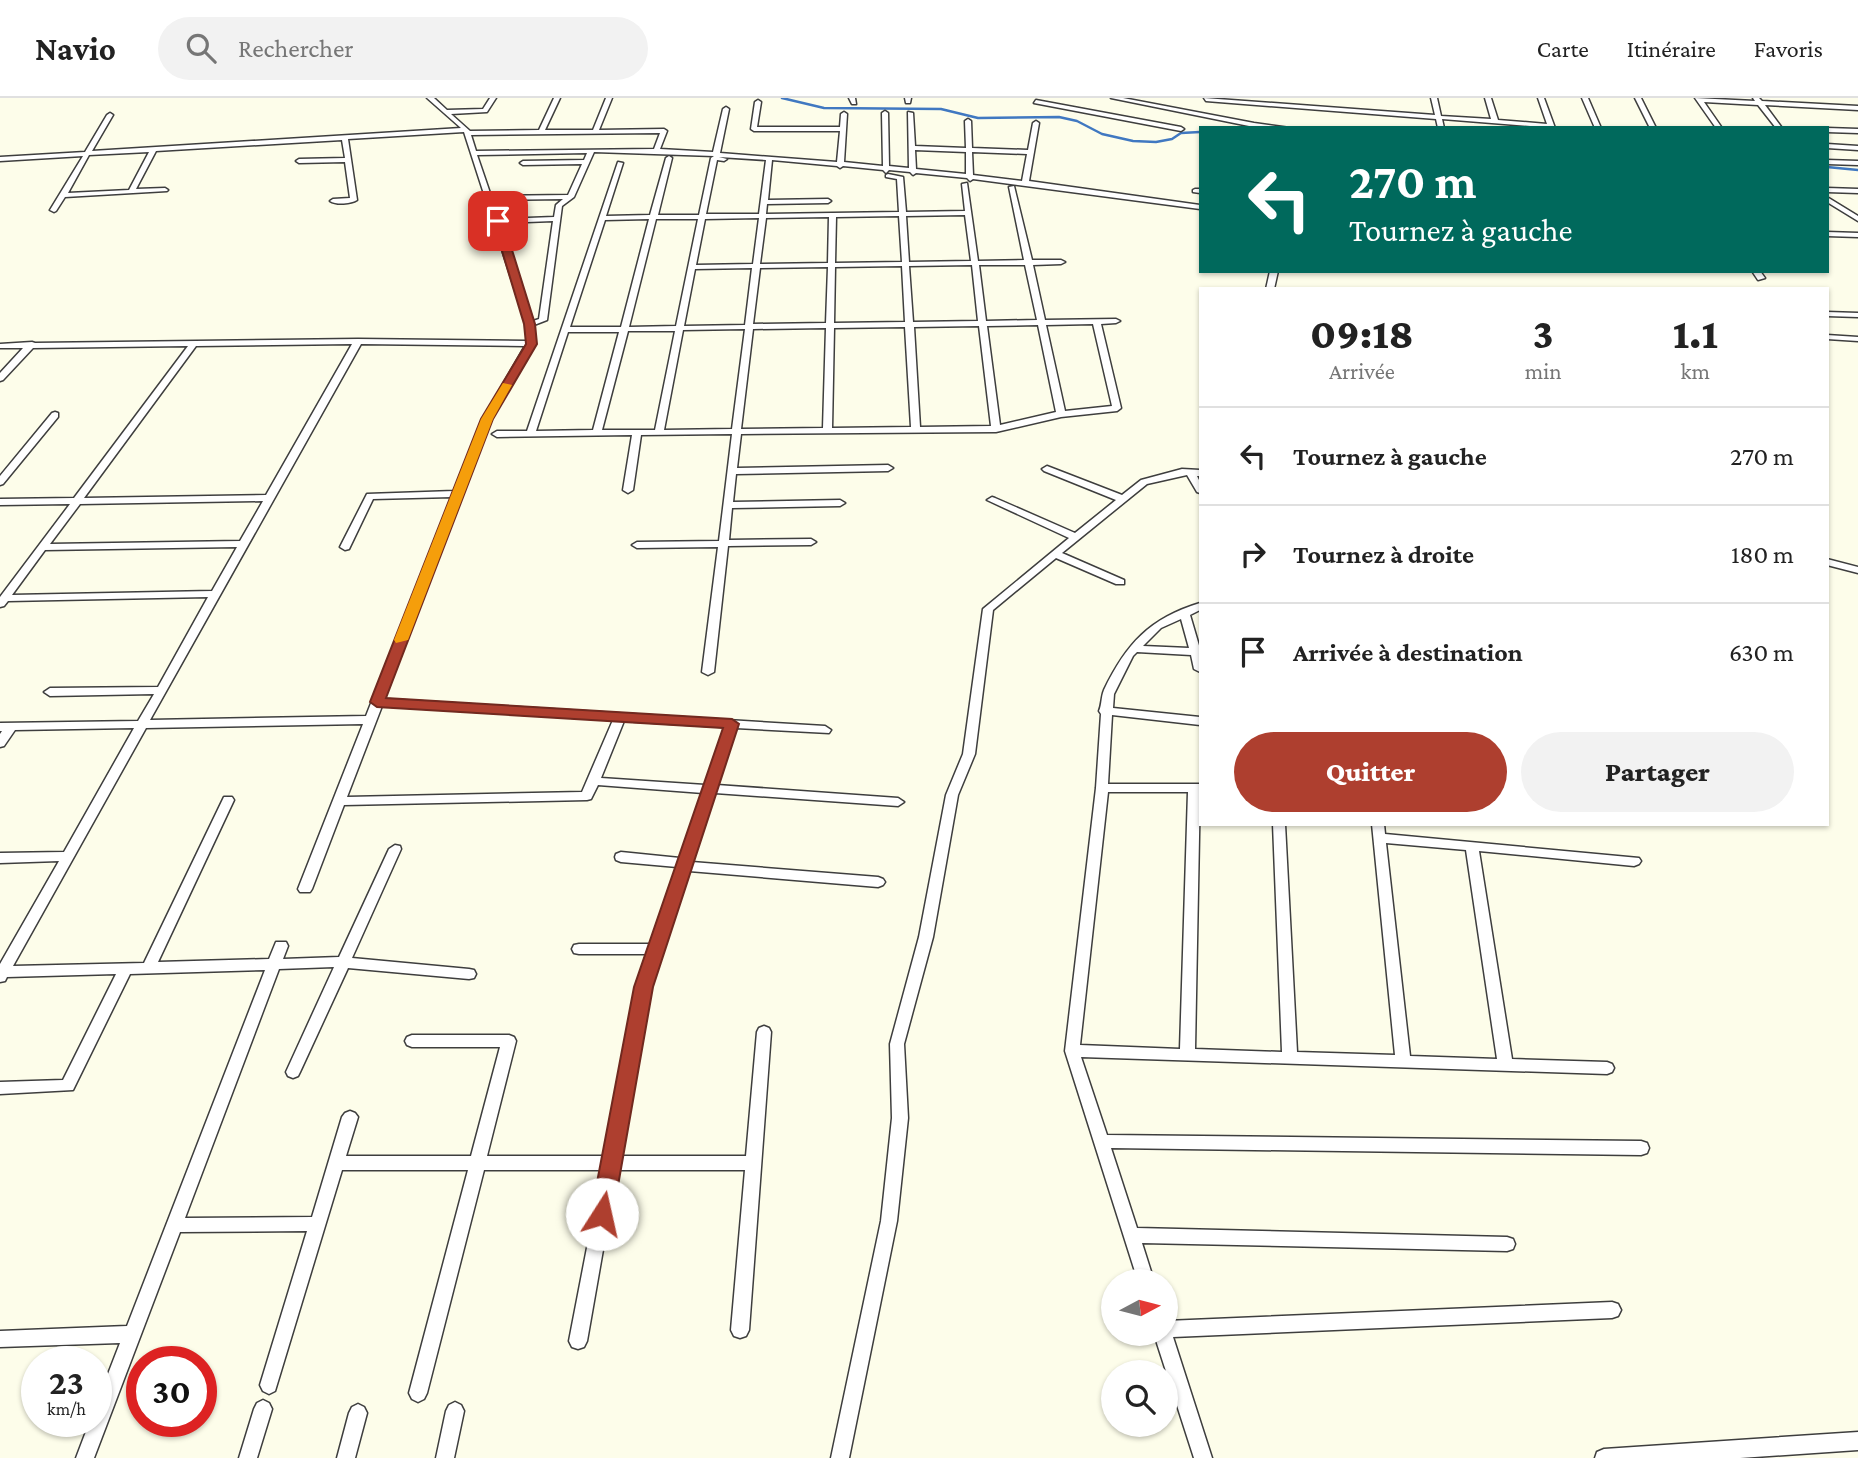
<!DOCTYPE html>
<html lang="fr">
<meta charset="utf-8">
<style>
:root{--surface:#fff;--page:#f2f2f2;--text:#222;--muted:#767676;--line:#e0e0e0;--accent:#ae3f2f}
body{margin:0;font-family:"Crimson Pro",serif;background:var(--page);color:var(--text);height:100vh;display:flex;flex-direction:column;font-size:26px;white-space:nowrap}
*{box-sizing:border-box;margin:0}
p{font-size:23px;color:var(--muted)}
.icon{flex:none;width:38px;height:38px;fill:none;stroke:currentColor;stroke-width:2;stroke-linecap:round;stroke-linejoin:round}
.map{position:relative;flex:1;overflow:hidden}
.panel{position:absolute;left:1199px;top:189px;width:630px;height:539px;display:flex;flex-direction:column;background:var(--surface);border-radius:0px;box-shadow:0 2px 5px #0004}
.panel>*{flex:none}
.guide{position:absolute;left:1199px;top:28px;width:630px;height:147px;border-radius:0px;box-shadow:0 2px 5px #0004;background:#00695c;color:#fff;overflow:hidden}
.needle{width:46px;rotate:83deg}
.buttons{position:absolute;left:1101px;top:1171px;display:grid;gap:14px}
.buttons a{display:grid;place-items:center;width:77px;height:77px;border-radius:50%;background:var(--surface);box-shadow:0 2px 5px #0004;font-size:35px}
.speed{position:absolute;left:21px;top:1248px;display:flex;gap:14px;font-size:35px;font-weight:700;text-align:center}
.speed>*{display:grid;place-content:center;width:91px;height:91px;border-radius:50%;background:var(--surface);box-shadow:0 2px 5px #0004;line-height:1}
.speed small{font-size:18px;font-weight:400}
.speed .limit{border:10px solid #d22;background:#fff;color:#111}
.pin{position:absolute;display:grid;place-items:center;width:60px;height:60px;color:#fff;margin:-30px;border-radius:14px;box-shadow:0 4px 10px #0006}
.me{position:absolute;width:77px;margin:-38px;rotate:10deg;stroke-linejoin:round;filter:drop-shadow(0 0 5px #0008)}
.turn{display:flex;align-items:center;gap:24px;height:147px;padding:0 35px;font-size:32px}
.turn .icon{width:91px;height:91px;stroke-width:2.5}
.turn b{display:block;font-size:49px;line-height:60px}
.eta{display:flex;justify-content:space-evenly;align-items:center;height:119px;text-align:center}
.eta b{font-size:42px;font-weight:800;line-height:49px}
.action{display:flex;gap:14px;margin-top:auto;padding:14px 35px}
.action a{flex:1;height:80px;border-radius:42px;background:var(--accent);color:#fff;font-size:28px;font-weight:800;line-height:80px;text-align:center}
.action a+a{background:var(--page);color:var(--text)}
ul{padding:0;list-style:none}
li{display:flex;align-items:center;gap:21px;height:98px;padding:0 35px;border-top:2px solid var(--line)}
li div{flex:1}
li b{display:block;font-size:26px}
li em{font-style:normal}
header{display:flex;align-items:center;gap:42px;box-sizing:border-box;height:98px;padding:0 35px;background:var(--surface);border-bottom:2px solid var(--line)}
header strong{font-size:33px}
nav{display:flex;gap:38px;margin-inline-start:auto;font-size:24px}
.search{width:490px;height:63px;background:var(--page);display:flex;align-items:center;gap:18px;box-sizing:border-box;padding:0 24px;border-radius:38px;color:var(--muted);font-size:26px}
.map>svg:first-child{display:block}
</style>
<header>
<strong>Navio</strong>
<div class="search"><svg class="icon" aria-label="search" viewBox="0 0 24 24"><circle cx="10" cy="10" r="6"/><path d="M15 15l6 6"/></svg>Rechercher</div>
<nav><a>Carte</a><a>Itinéraire</a><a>Favoris</a></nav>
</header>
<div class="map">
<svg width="1858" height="1360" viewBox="0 0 1858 1360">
<rect width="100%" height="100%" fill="#fdfdea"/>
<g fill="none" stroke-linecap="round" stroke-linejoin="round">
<path stroke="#4078c1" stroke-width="2.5" d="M 782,0 L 824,10 L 941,11 L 978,20 L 1059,19 L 1077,23 L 1102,36 L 1133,43 L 1156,44 L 1172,41 L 1181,35 L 1200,34
M 1827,69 L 1858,72"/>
<defs>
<path id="minor" d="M 427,0 L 434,0 L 447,12 L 483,11 L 490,0 L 496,0 L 487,14 L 451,16 L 470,33 L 539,32 L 554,0 L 560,0 L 545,32 L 593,32 L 606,0 L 612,0 L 599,32 L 664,31 L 667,33 L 660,51 L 713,54 L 723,11 L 726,9 L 729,11 L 720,55 L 837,64 L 840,33 L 754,33 L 751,31 L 755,4 L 758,2 L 761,4 L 757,29 L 840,29 L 841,16 L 844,14 L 847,16 L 844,64 L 883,68 L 882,15 L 885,13 L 888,15 L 889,68 L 909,70 L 908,14 L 913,15 L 915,48 L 966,50 L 965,23 L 968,21 L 971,23 L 972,50 L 1028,52 L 1033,25 L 1036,23 L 1039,25 L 1029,83 L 1200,107 L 1200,111 L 973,81 L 970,83 L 967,80 L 916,75 L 913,77 L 910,74 L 889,72 L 886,75 L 883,72 L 843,68 L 840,70 L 837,68 L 772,62 L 768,102 L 828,101 L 831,103 L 828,105 L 767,106 L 766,116 L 899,114 L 897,81 L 886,79 L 886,77 L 888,76 L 903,79 L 906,114 L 965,113 L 962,86 L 967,85 L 978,163 L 1024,162 L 1009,89 L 1014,88 L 1032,162 L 1061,162 L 1065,164 L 1061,166 L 1033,167 L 1045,222 L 1116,221 L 1120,223 L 1116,225 L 1101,226 L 1121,310 L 1117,313 L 1061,319 L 996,334 L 741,336 L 737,370 L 888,367 L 893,370 L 888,373 L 736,376 L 733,404 L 840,402 L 845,405 L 840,408 L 732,410 L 729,442 L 811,441 L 816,444 L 811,447 L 728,448 L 714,574 L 708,577 L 702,574 L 718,449 L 637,450 L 632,447 L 637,444 L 719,443 L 732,336 L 641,337 L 633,392 L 628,395 L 623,392 L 632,337 L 497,339 L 492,336 L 497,333 L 527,333 L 618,64 L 623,65 L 606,118 L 650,117 L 666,60 L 669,58 L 672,60 L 658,117 L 699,117 L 711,60 L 714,58 L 594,54 L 574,99 L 562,108 L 547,222 L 534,227 L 535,246 L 491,321 L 384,601 L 825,628 L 831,632 L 829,635 L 736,630 L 717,687 L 898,700 L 904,704 L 898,708 L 715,695 L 692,764 L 878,779 L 883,781 L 885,784 L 883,787 L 878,789 L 689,773 L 650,889 L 620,1058 L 746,1058 L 757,934 L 759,930 L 764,928 L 769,930 L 771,934 L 749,1232 L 746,1238 L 740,1240 L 734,1238 L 731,1232 L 745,1072 L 617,1072 L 587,1243 L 584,1249 L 578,1251 L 572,1249 L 569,1243 L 602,1072 L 484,1072 L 427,1295 L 424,1301 L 418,1304 L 412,1301 L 409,1295 L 468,1072 L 342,1072 L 275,1293 L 269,1296 L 263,1293 L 260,1287 L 307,1133 L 180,1134 L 94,1360 L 76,1360 L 90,1323 L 96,1323 L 96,1307 L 120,1245 L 0,1249 L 0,1233 L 127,1228 L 265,872 L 130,876 L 73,992 L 0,996 L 0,984 L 63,982 L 116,876 L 7,879 L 5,883 L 0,884 L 0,866 L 59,763 L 0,765 L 0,755 L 64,754 L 134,630 L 15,632 L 4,648 L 0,649 L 0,636 L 2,633 L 0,633 L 0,625 L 138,623 L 154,596 L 50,598 L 44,594 L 50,590 L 158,589 L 208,499 L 8,503 L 4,508 L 0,509 L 0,499 L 70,406 L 0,407 L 0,401 L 74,400 L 188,248 L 33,250 L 3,282 L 0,283 L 0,275 L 23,250 L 0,250 L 0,246 L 32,244 L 35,245 L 358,241 L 527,243 L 526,226 L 464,34 L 348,41 L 357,102 C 351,106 336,107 330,103 L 333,101 L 350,100 L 345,64 L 299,65 L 296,63 L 299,61 L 345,60 L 342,42 L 156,53 L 136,91 L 165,90 L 168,92 L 167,93 L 65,99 L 56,113 L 54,114 L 50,112 L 83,58 L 0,63 L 0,59 L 85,54 L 107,17 L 110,15 L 113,17 L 92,53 L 461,30 ZM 660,35 L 654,51 L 476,53 L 471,37 ZM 915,52 L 966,54 L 966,76 L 916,71 ZM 149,54 L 129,92 L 68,95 L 89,57 ZM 972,54 L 1027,56 L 1022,83 L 973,77 ZM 587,55 L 584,62 L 523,63 L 520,65 L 523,67 L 582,66 L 568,97 L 491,98 L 477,57 ZM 719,59 L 766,62 L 759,116 L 706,116 L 717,62 L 724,63 L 727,61 ZM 563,101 L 556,107 L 554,119 L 499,121 L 493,102 ZM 965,117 L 971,163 L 909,164 L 906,118 ZM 899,118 L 902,164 L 835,165 L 836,119 ZM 829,119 L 828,165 L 760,166 L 766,120 ZM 759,120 L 753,166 L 696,167 L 705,121 ZM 649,121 L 621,229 L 570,229 L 605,122 ZM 656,121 L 698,121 L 676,228 L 629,229 ZM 553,123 L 539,221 L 533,223 L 500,125 ZM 972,167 L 978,223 L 913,224 L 909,168 ZM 979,167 L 1025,167 L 1037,222 L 986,223 ZM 902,168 L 905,224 L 834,225 L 835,169 ZM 828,169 L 826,225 L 753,226 L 760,170 ZM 752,170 L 745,227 L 684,228 L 695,171 ZM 1093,226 L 1112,308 L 1065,313 L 1046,227 ZM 1038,227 L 1056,314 L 1000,327 L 987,228 ZM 979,228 L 991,328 L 920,329 L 914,229 ZM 905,229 L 911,329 L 832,330 L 834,230 ZM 826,230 L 823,330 L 741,331 L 753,231 ZM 745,231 L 732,331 L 664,332 L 683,232 ZM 628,233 L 675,233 L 655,332 L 602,332 ZM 568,234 L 619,234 L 593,332 L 536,333 ZM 352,246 L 266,397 L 84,400 L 196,248 ZM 361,246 L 525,248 L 483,321 L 454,393 L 367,396 L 340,449 L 345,452 L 349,451 L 373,401 L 452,399 L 366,618 L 150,622 ZM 263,403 L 240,443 L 50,446 L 80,406 ZM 237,449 L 212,493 L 12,497 L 45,452 ZM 382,608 L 613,622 L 582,694 L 347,699 ZM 624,623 L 725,629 L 705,687 L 601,680 ZM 363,626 L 298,791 L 300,794 L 310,794 L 312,791 L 344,707 L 587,702 L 591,701 L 598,687 L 703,695 L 680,760 L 621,754 L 616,756 L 615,759 L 616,762 L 621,764 L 677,769 L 651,846 L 579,846 L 574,847 L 572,851 L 574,855 L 579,856 L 647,856 L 636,889 L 604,1058 L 487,1058 L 516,943 L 514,939 L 509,937 L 412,937 L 407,939 L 405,943 L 407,947 L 412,949 L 500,949 L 471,1058 L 346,1058 L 358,1019 L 355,1015 L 350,1013 L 345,1015 L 342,1019 L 312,1119 L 185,1120 L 279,871 L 334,869 L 286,974 L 288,978 L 293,980 L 298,978 L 300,974 L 348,870 L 469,881 L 474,880 L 476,876 L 474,872 L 469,871 L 352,860 L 401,751 L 400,748 L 395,747 L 389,751 L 339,859 L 283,861 L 288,848 L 286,844 L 276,844 L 269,861 L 158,864 L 234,702 L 232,699 L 224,699 L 144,865 L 13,868 L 146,630 Z
M 849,0 L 855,0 L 856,6 L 852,6 Z
M 905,0 L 911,0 L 910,5 L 906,5 Z
M 1111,0 L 1123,0 L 1254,25 L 1290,30 L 1254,29 Z
M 1204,0 L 1435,17 L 1431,0 L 1437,0 L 1441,18 L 1491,21 L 1485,0 L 1491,0 L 1498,22 L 1547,26 L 1538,0 L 1544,0 L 1555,30 L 1442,21 L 1444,30 L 1438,30 L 1436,21 L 1206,3 Z
M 1582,0 L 1588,0 L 1601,30 L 1595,30 Z
M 1635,0 L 1641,0 L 1656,30 L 1650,30 Z
M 1695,0 L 1755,3 L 1753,0 L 1759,0 L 1762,3 L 1858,8 L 1858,12 L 1765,7 L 1782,30 L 1776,30 L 1758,7 L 1704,4 L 1722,30 L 1716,30 Z
M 1036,2 L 1181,29 L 1184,31 L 1181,33 L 1034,5 Z
M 1827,30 L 1858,31 L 1858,35 L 1827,34 Z
M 1827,46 L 1858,48 L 1858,52 L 1827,50 Z
M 1827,62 L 1858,63 L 1858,67 L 1827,66 Z
M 1827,90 L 1858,91 L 1858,95 L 1827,94 Z
M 1195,91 L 1200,91 L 1200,95 L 1193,94 L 1193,92 Z
M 1827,99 L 1858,118 L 1858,123 L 1827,104 Z
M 1827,134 L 1858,135 L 1858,139 L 1827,138 Z
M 1270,173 L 1278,173 L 1274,191 L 1266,191 Z
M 1752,173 L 1760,173 L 1765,180 L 1758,182 Z
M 1827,214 L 1858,215 L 1858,219 L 1827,218 Z
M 1827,237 L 1858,239 L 1858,243 L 1827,241 Z
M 55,314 L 58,315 L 58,319 L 3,386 L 0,387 L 0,378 L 52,315 Z
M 1047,368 L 1122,397 L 1141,382 L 1182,371 L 1200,372 L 1200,378 L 1197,378 L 1200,384 L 1200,395 L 1197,394 L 1187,377 L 1147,386 L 1062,455 L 1124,482 L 1124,486 L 1116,486 L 1056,460 L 993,512 L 975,656 L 958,697 L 933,839 L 904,946 L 908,1020 L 897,1123 L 849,1360 L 831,1360 L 881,1123 L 892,1020 L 890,946 L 919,839 L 946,697 L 963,656 L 983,511 L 1069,440 L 987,402 L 992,399 L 995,400 L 1075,435 L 1116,402 L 1044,373 L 1042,371 Z
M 1827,461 L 1858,469 L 1858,475 L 1827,467 Z
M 1200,505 L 1200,512 L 1190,517 L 1200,551 L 1200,574 L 1194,571 L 1191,557 L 1137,554 L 1133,558 L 1114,596 L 1113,610 L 1200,619 L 1200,627 L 1112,617 L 1108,686 L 1200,686 L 1195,951 L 1282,954 L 1273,726 L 1285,726 L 1297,954 L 1395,957 L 1372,726 L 1384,726 L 1385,736 L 1639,760 L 1641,763 L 1639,766 L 1634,768 L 1479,753 L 1512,961 L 1607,964 L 1612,966 L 1614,970 L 1612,974 L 1607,976 L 1081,959 L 1107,1037 L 1641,1043 L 1647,1045 L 1649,1050 L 1647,1055 L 1641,1057 L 1111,1050 L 1137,1130 L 1507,1139 L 1513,1141 L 1515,1146 L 1513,1151 L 1507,1153 L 1142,1145 L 1154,1183 L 1138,1183 L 1065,953 L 1096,690 L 1101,616 L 1099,613 C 1102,606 1101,599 1104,592 C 1126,546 1150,520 1200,505 ZM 1181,521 L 1189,550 L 1143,548 L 1161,530 ZM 1108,694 L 1188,694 L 1180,951 L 1080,947 ZM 1386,745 L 1466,752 L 1497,961 L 1410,958 Z
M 1612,1204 L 1618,1206 L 1621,1212 L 1618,1218 L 1612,1220 L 1173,1239 L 1212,1360 L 1194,1360 L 1154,1236 L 1166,1236 L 1166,1223 Z
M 263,1302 L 269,1305 L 272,1311 L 257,1360 L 239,1360 L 254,1311 L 257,1305 Z
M 455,1304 L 461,1307 L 464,1313 L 454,1360 L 436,1360 L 446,1313 L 449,1307 Z
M 358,1306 L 364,1309 L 367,1315 L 355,1360 L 337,1360 L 349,1315 L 352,1309 Z
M 1858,1334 L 1858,1352 L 1740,1360 L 1595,1360 L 1597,1354 L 1604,1351 Z"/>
</defs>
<use href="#minor" stroke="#3e3e3e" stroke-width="3"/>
<use href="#minor" fill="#fff" fill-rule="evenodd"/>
</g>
<path fill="#ae3f2f" stroke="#71291f" stroke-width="2" d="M 498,120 L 503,123 L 535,226 L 537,246 L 493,321 L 386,600 L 732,621 L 739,626 L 653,889 L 613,1116 L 609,1122 L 602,1125 L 595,1122 L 591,1116 L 634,889 L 723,630 L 377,609 L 370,604 L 481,321 L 526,246 L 524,226 L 493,123 Z"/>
<path fill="#f59e0b" d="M 503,285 L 512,287 L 493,321 L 408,542 L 396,545 L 394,542 L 481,321 Z"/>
</svg>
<div class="buttons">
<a><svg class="needle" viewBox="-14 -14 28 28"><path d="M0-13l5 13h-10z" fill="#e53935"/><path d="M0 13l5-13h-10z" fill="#767676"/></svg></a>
<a><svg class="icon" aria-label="search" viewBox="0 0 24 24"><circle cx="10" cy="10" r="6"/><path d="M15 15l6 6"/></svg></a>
</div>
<div class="speed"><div>23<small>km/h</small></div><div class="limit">30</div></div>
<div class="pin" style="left:498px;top:123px;background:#d93025"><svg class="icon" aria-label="arrive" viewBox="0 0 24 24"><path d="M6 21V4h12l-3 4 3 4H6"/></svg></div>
<svg class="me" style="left:602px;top:1116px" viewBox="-20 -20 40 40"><circle r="19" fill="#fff"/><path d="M0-13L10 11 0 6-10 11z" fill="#ae3f2f"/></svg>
<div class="guide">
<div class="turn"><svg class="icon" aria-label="left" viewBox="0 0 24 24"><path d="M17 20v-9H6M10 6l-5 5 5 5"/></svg><div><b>270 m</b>Tournez à gauche</div></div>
</div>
<section class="panel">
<div class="eta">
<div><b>09:18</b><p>Arrivée</p></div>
<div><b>3</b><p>min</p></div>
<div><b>1.1</b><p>km</p></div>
</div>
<ul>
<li><svg class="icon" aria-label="left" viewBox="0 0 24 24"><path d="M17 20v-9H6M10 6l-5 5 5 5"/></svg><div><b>Tournez à gauche</b></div><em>270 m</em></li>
<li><svg class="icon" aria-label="right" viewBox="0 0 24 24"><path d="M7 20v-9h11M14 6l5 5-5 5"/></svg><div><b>Tournez à droite</b></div><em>180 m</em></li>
<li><svg class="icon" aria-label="arrive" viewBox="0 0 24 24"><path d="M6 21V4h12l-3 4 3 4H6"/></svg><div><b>Arrivée à destination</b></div><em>630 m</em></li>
</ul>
<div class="action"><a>Quitter</a><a>Partager</a></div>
</section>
</div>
